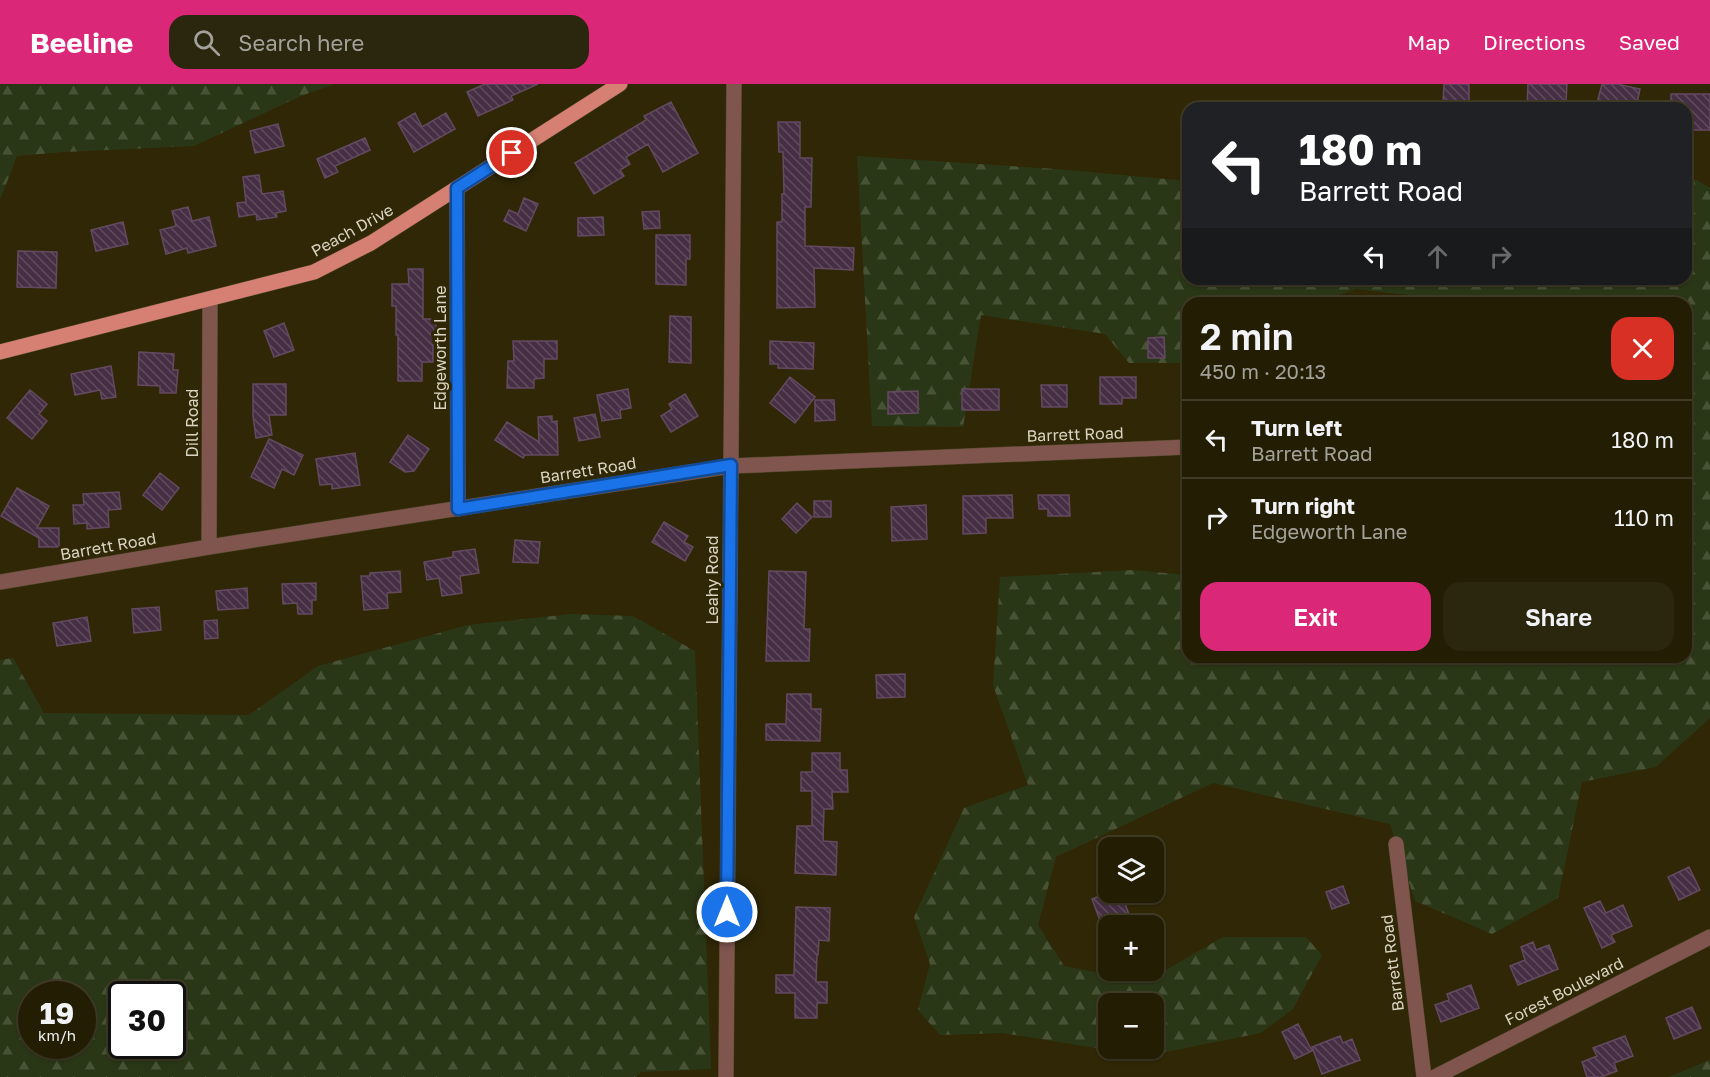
<!DOCTYPE html>
<meta charset="utf-8">
<style>
:root{--surface:#231d04;--page:#2b260e;--text:#f1f3f6;--muted:#a3a29a;--line:#403b26;--accent:#db2777}
body{margin:0;font-family:"Golos Text",sans-serif;background:var(--page);color:var(--text);height:100vh;display:flex;flex-direction:column;font-size:22px;white-space:nowrap}
*{box-sizing:border-box;margin:0}
p{font-size:20px;color:var(--muted)}
.icon{flex:none;width:33px;height:33px;fill:none;stroke:currentColor;stroke-width:2;stroke-linecap:round;stroke-linejoin:round}
.map{position:relative;flex:1;overflow:hidden}
.sheet{position:absolute;left:1182px;top:213px;width:510px;height:366px;display:flex;flex-direction:column;background:var(--surface);border-radius:18px;box-shadow:0 2px 4px #0004,0 0 0 2px var(--line)}
.sheet>*{flex:none}
.top-card{position:absolute;left:1182px;top:18px;width:510px;height:183px;border-radius:18px;box-shadow:0 2px 4px #0004,0 0 0 2px var(--line);background:#202124;color:#fff;overflow:hidden}
.buttons{position:absolute;left:1098px;top:753px;display:grid;gap:12px}
.buttons a{display:grid;place-items:center;width:66px;height:66px;border-radius:12px;background:var(--surface);box-shadow:0 2px 4px #0004,0 0 0 2px var(--line);font-size:30px}
.speed{position:absolute;left:18px;top:897px;display:flex;gap:12px;font-size:30px;font-weight:700;text-align:center}
.speed>*{display:grid;place-content:center;width:78px;height:78px;border-radius:50%;background:var(--surface);box-shadow:0 2px 4px #0004,0 0 0 2px var(--line);line-height:1}
.speed small{font-size:15px;font-weight:400}
.speed .limit{border:3px solid #111;border-radius:9px;background:#fff;color:#111}
.pin{position:absolute;display:grid;place-items:center;width:51px;height:51px;color:#fff;margin:-26px;border:3px solid #fff;border-radius:50%;box-shadow:0 2px 6px #0007}
.me{position:absolute;width:66px;margin:-33px;rotate:0deg;stroke-linejoin:round;filter:drop-shadow(0 0 4px #0008)}
.turn{display:flex;align-items:center;gap:21px;height:126px;padding:0 18px;font-size:27px}
.turn .icon{width:78px;height:78px;stroke-width:2.5}
.turn b{display:block;font-size:42px;line-height:51px}
.lanes{display:flex;align-items:center;height:57px;padding:0 18px;background:#0003;justify-content:center;gap:30px;direction:ltr}
.lanes .off{opacity:.35}
.round{display:grid;place-items:center;flex:none;width:63px;height:63px;border-radius:18px;background:var(--page)}
.head{display:flex;align-items:center;justify-content:space-between;height:102px;padding:0 18px}
h1{font-size:36px;font-weight:600;line-height:45px}
.cta{display:flex;gap:12px;margin-top:auto;padding:12px 18px}
.cta a{flex:1;height:69px;border-radius:18px;background:var(--accent);color:#fff;font-size:24px;font-weight:600;line-height:69px;text-align:center}
.cta a+a{background:var(--page);color:var(--text)}
ul{padding:0;list-style:none}
li{display:flex;align-items:center;gap:18px;height:78px;padding:0 18px;border-top:2px solid var(--line)}
li div{flex:1}
li b{display:block;font-size:22px}
li em{font-style:normal}
header{display:flex;align-items:center;gap:36px;box-sizing:border-box;height:84px;padding:0 30px;background:var(--accent);color:#fff}
header strong{font-size:28px}
nav{display:flex;gap:33px;margin-inline-start:auto;font-size:21px}
.search{width:420px;height:54px;background:var(--page);display:flex;align-items:center;gap:15px;box-sizing:border-box;padding:0 21px;border-radius:18px;color:var(--muted);font-size:22px}
.map>svg:first-child{display:block}
</style>
<header>
<strong>Beeline</strong>
<div class="search"><svg class="icon" aria-label="search" viewBox="0 0 24 24"><circle cx="10" cy="10" r="6"/><path d="M15 15l6 6"/></svg>Search here</div>
<nav><a>Map</a><a>Directions</a><a>Saved</a></nav>
</header>
<div class="map">
<svg width="1710" height="993" viewBox="0 0 1710 993">
<defs>
<pattern id="forest-firs" width="22" height="20" patternUnits="userSpaceOnUse" patternTransform="scale(1.5)"><rect width="22" height="20" fill="#2a3716"/><path d="M5 1l3.5 6h-7zM16 11l3.5 6h-7z" fill="#485336"/></pattern>
<pattern id="building-back-hatch" width="6" height="6" patternUnits="userSpaceOnUse" patternTransform="scale(1.5)"><rect width="6" height="6" fill="#462e44"/><path d="M-1 5l2 2M0 0l6 6M5-1l2 2" fill="none" stroke="#604b5d"/></pattern>
</defs>
<rect width="100%" height="100%" fill="#2f2706"/>
<path fill="url(#forest-firs)" fill-rule="evenodd" d="M 0,0 L 335,0 L 301,12 L 194,62 L 64,68 L 17,72 L 0,116 Z
M 857,72 L 1056,85 L 1188,97 L 1188,195 L 1686,195 L 1686,90 L 1710,104 L 1710,634 L 1656,683 L 1582,698 L 1558,814 L 1492,850 L 1415,817 L 1390,740 L 1213,699 L 1056,773 L 1038,841 L 1064,882 L 1145,898 L 1223,853 L 1306,853 L 1322,871 L 1293,925 L 1261,949 L 1145,972 L 1003,949 L 940,951 L 918,926 L 930,880 L 914,833 L 964,724 L 1028,701 L 993,601 L 1000,493 L 1132,486 L 1188,491 L 1188,573 L 1686,573 L 1686,219 L 1427,219 L 1425,213 L 1356,205 L 1316,219 L 1188,219 L 1188,279 L 1129,279 L 1105,250 L 981,231 L 963,343 L 872,342 ZM 1108,920 L 1154,920 L 1154,964 L 1108,964 Z
M 571,530 L 633,532 L 695,567 L 711,985 L 641,988 L 636,993 L 0,993 L 0,576 L 13,574 L 44,629 L 249,631 L 318,582 L 468,541 ZM 32,910 L 82,910 L 82,962 L 32,962 ZM 122,910 L 172,910 L 172,962 L 122,962 Z
M 1710,976 L 1710,993 L 1668,993 Z"/>
<path fill="url(#building-back-hatch)" stroke="#644a61" stroke-width="1.5" d="M 485,0 L 538,0 L 511,12 L 513,16 L 478,32 L 467,8 Z
M 1444,0 L 1469,0 L 1469,20 L 1443,18 Z
M 1528,0 L 1567,0 L 1566,17 L 1551,17 L 1551,24 L 1527,24 Z
M 1602,0 L 1617,0 L 1640,5 L 1636,24 L 1609,24 L 1610,22 L 1597,19 Z
M 1671,10 L 1710,10 L 1710,46 L 1686,46 L 1686,24 L 1671,24 Z
M 671,18 L 698,69 L 663,88 L 648,60 L 626,73 L 630,80 L 620,86 L 624,92 L 594,110 L 575,79 L 646,36 L 644,32 Z
M 415,29 L 422,43 L 446,29 L 455,45 L 414,68 L 398,39 Z
M 778,38 L 800,38 L 800,74 L 812,74 L 811,123 L 805,123 L 805,162 L 854,164 L 853,186 L 814,184 L 815,223 L 777,224 L 777,138 L 782,138 L 782,110 L 784,110 L 783,68 L 779,68 Z
M 278,40 L 284,62 L 255,69 L 250,47 Z
M 365,54 L 370,66 L 335,82 L 338,88 L 325,94 L 317,75 Z
M 259,91 L 262,110 L 283,107 L 286,127 L 276,129 L 277,133 L 257,136 L 256,130 L 239,133 L 237,119 L 246,118 L 243,93 Z
M 524,114 L 538,120 L 526,147 L 504,137 L 509,126 L 518,130 Z
M 188,123 L 192,137 L 209,133 L 216,162 L 188,169 L 187,164 L 166,170 L 160,146 L 176,142 L 172,127 Z
M 659,127 L 660,144 L 644,145 L 642,128 Z
M 603,133 L 604,151 L 578,152 L 578,134 Z
M 123,138 L 128,160 L 96,167 L 91,146 Z
M 656,151 L 690,151 L 690,175 L 686,175 L 686,201 L 656,200 Z
M 18,167 L 57,168 L 56,204 L 17,203 Z
M 408,185 L 423,185 L 423,235 L 436,235 L 436,252 L 433,252 L 433,278 L 422,278 L 422,297 L 398,297 L 398,251 L 396,251 L 396,222 L 392,222 L 392,200 L 409,200 Z
M 670,232 L 691,233 L 691,279 L 669,278 Z
M 284,239 L 294,266 L 274,273 L 264,247 Z
M 1164,253 L 1165,274 L 1148,274 L 1148,254 Z
M 513,257 L 557,257 L 557,275 L 544,275 L 544,294 L 534,295 L 534,304 L 507,304 L 508,277 L 514,277 Z
M 770,257 L 814,259 L 813,285 L 778,284 L 778,280 L 770,280 Z
M 139,268 L 174,270 L 173,286 L 178,286 L 176,309 L 160,309 L 160,302 L 138,301 Z
M 111,282 L 116,313 L 102,315 L 100,306 L 75,311 L 71,290 Z
M 790,293 L 815,313 L 795,339 L 770,319 Z
M 1100,293 L 1136,293 L 1136,314 L 1122,314 L 1122,320 L 1100,320 Z
M 253,300 L 286,300 L 286,331 L 269,331 L 272,351 L 256,354 L 253,332 Z
M 1041,301 L 1067,301 L 1067,323 L 1042,323 Z
M 628,305 L 631,324 L 620,326 L 621,334 L 602,337 L 597,311 Z
M 962,305 L 999,305 L 999,326 L 962,326 Z
M 30,306 L 47,320 L 39,330 L 47,337 L 32,355 L 7,334 Z
M 918,307 L 918,329 L 888,330 L 888,308 Z
M 685,310 L 698,332 L 671,348 L 661,332 L 672,325 L 669,320 Z
M 815,316 L 834,316 L 835,336 L 815,337 Z
M 595,330 L 600,353 L 579,357 L 574,334 Z
M 552,332 L 552,338 L 557,337 L 558,371 L 525,371 L 523,374 L 495,356 L 507,338 L 539,358 L 538,333 Z
M 408,351 L 429,365 L 414,387 L 405,388 L 390,378 Z
M 269,355 L 303,371 L 294,391 L 282,385 L 274,404 L 251,393 Z
M 355,369 L 360,401 L 332,405 L 332,400 L 320,401 L 316,375 Z
M 160,389 L 179,404 L 162,426 L 143,411 Z
M 17,404 L 49,422 L 37,444 L 59,444 L 59,463 L 39,463 L 39,454 L 1,432 Z
M 119,408 L 121,425 L 108,426 L 109,443 L 87,445 L 87,439 L 74,440 L 73,421 L 84,421 L 83,410 Z
M 1012,411 L 1013,434 L 986,434 L 986,449 L 963,450 L 963,412 Z
M 1038,411 L 1069,411 L 1070,432 L 1048,432 L 1048,425 L 1039,425 Z
M 814,417 L 831,417 L 831,433 L 814,433 Z
M 797,419 L 812,433 L 796,449 L 782,435 Z
M 926,421 L 927,455 L 892,457 L 891,423 Z
M 664,438 L 688,452 L 684,458 L 693,463 L 685,477 L 652,458 Z
M 515,456 L 540,458 L 538,479 L 513,478 Z
M 475,465 L 479,489 L 460,492 L 462,509 L 442,512 L 439,494 L 427,496 L 424,478 L 453,473 L 453,468 Z
M 400,487 L 401,508 L 387,509 L 388,524 L 364,526 L 361,492 L 370,492 L 370,489 Z
M 769,487 L 806,488 L 804,545 L 810,545 L 809,577 L 766,577 Z
M 316,499 L 316,516 L 312,516 L 312,530 L 298,530 L 297,519 L 283,520 L 282,500 Z
M 247,504 L 248,524 L 218,526 L 216,507 Z
M 159,523 L 161,546 L 134,549 L 132,525 Z
M 87,533 L 91,557 L 57,562 L 53,539 Z
M 217,536 L 218,554 L 205,555 L 204,537 Z
M 905,590 L 905,613 L 877,614 L 876,591 Z
M 787,610 L 811,610 L 811,625 L 821,625 L 820,657 L 766,656 L 766,640 L 786,640 Z
M 812,669 L 840,669 L 840,686 L 847,686 L 848,708 L 832,708 L 833,725 L 824,725 L 823,757 L 837,758 L 836,791 L 795,789 L 797,742 L 812,742 L 812,707 L 801,707 L 801,688 L 812,688 Z
M 1689,783 L 1700,806 L 1679,816 L 1668,793 Z
M 1343,802 L 1349,819 L 1332,825 L 1326,808 Z
M 1111,808 L 1121,808 L 1133,842 L 1102,842 L 1092,815 Z
M 1600,817 L 1606,829 L 1623,821 L 1632,842 L 1611,851 L 1615,858 L 1602,864 L 1584,824 Z
M 796,823 L 830,824 L 829,857 L 819,856 L 818,871 L 817,871 L 816,898 L 827,898 L 827,919 L 817,919 L 817,934 L 795,934 L 795,909 L 776,909 L 776,891 L 794,891 Z
M 1533,858 L 1536,866 L 1549,861 L 1558,885 L 1518,901 L 1510,882 L 1525,876 L 1521,863 Z
M 1471,901 L 1479,924 L 1441,938 L 1435,921 L 1449,916 L 1447,910 Z
M 1692,923 L 1701,944 L 1674,955 L 1666,934 Z
M 1298,940 L 1312,967 L 1295,975 L 1282,948 Z
M 1340,952 L 1343,959 L 1352,955 L 1360,976 L 1322,990 L 1312,963 Z
M 1625,952 L 1633,972 L 1614,979 L 1617,987 L 1601,993 L 1587,993 L 1582,978 L 1597,972 L 1593,964 Z"/>
<g fill="none" stroke-linecap="round" stroke-linejoin="round">
<defs>
<path id="minor" d="M 457,104 L 458,425
M 209,463 L 210,216
M 0,498 L 209,463 L 731,382 L 1188,363
M 1396,760 L 1424,993
M 726,993 L 734,0
M 1435,993 L 1710,853"/>
<path id="major" d="M 0,268 L 314,188 L 371,159 L 620,0"/>
</defs>
<use href="#minor" stroke="#4a4324" stroke-width="16"/>
<use href="#major" stroke="#4a4324" stroke-width="16"/>
<use href="#minor" stroke="#7f554e" stroke-width="15"/>
<use href="#major" stroke="#d68073" stroke-width="15"/>
</g>
<g fill="none" stroke-linecap="round" stroke-linejoin="round">
<defs>
<path id="route" d="M 512,69 L 457,104 L 458,425 L 731,381 L 727,828"/>
</defs>
<use href="#route" stroke="#114b97" stroke-width="15"/>
<use href="#route" stroke="#1a73e8" stroke-width="10"/>
</g>
<g text-anchor="middle" stroke-width="6" stroke-linejoin="round" paint-order="stroke">
<g font-size="16" fill="#dad5c3" stroke="#2f2706">
<text transform="translate(352 146) rotate(-29)" y="6">Peach Drive</text>
<text transform="translate(440 264) rotate(-90)" y="6">Edgeworth Lane</text>
<text transform="translate(192 339) rotate(-90)" y="6">Dill Road</text>
<text transform="translate(1075 350) rotate(-2)" y="6">Barrett Road</text>
<text transform="translate(588 386) rotate(-9)" y="6">Barrett Road</text>
<text transform="translate(108 462) rotate(-10)" y="6">Barrett Road</text>
<text transform="translate(712 496) rotate(-90)" y="6">Leahy Road</text>
<text transform="translate(1392 879) rotate(-97)" y="6">Barrett Road</text>
<text transform="translate(1564 907) rotate(-27)" y="6">Forest Boulevard</text>
</g>
</g>
</svg>
<div class="buttons">
<a><svg class="icon" aria-label="layers" viewBox="0 0 24 24"><path d="M12 4l9 5-9 5-9-5zM3 14l9 5 9-5"/></svg></a>
<a>+</a>
<a>−</a>
</div>
<div class="speed"><div>19<small>km/h</small></div><div class="limit">30</div></div>
<div class="pin" style="left:512px;top:69px;background:#d93025"><svg class="icon" aria-label="arrive" viewBox="0 0 24 24"><path d="M6 21V4h12l-3 4 3 4H6"/></svg></div>
<svg class="me" style="left:727px;top:828px" viewBox="-20 -20 40 40"><circle r="17" fill="#1a73e8" stroke="#fff" stroke-width="3"/><path d="M0-11L8 9 0 5-8 9z" fill="#fff"/></svg>
<div class="top-card">
<div class="turn"><svg class="icon" aria-label="left" viewBox="0 0 24 24"><path d="M17 20v-9H6M10 6l-5 5 5 5"/></svg><div><b>180 m</b>Barrett Road</div></div>
<div class="lanes"><svg class="icon" aria-label="left" viewBox="0 0 24 24"><path d="M17 20v-9H6M10 6l-5 5 5 5"/></svg><svg class="icon off" aria-label="ahead" viewBox="0 0 24 24"><path d="M12 20V5M6 11l6-6 6 6"/></svg><svg class="icon off" aria-label="right" viewBox="0 0 24 24"><path d="M7 20v-9h11M14 6l5 5-5 5"/></svg></div>
</div>
<section class="sheet">
<div class="head"><div><h1>2 min</h1><p>450 m · 20:13</p></div><a class="round" style="background:#d93025;color:#fff"><svg class="icon" aria-label="close" viewBox="0 0 24 24"><path d="M6 6l12 12M18 6L6 18"/></svg></a></div>
<ul>
<li><svg class="icon" aria-label="left" viewBox="0 0 24 24"><path d="M17 20v-9H6M10 6l-5 5 5 5"/></svg><div><b>Turn left</b><p>Barrett Road</p></div><em>180 m</em></li>
<li><svg class="icon" aria-label="right" viewBox="0 0 24 24"><path d="M7 20v-9h11M14 6l5 5-5 5"/></svg><div><b>Turn right</b><p>Edgeworth Lane</p></div><em>110 m</em></li>
</ul>
<div class="cta"><a>Exit</a><a>Share</a></div>
</section>
</div>
